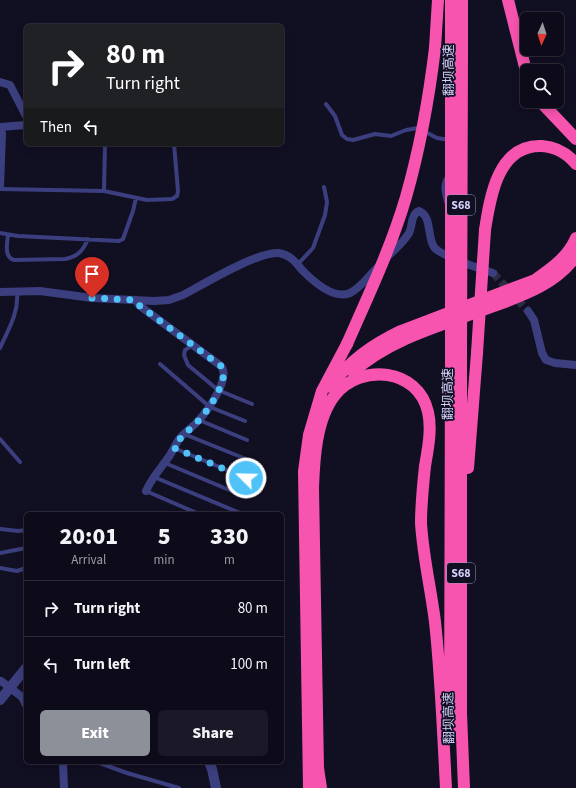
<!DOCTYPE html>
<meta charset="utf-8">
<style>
:root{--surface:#0d0b1a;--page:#1b1927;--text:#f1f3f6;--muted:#9a9ba2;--line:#2d2b39;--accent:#8c9099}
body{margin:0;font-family:"Source Sans 3","Noto Sans SC",sans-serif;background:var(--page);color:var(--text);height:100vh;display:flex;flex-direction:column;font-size:15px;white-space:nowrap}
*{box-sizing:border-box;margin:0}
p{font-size:13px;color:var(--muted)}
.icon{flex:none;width:22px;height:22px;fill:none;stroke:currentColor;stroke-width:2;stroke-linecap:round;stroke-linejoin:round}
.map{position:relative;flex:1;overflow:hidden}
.panel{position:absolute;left:24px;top:512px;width:260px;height:252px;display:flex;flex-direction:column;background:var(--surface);border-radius:6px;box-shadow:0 2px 10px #0003,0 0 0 1px var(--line)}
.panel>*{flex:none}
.hud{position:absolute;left:24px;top:24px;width:260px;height:122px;border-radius:6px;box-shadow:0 2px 10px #0003,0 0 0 1px var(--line);background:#202124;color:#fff;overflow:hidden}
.needle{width:26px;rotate:183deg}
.buttons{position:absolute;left:520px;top:12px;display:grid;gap:8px}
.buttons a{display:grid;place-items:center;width:44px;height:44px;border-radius:6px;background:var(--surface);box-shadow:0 2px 10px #0003,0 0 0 1px var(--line);font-size:20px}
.pin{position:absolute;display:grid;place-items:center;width:34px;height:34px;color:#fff;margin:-41px -17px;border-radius:50% 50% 50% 0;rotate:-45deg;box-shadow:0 0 4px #0007}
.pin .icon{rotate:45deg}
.me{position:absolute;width:44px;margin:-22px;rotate:293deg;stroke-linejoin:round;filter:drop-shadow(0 0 3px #0008)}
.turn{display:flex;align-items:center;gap:14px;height:84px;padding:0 16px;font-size:18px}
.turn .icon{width:52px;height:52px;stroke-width:2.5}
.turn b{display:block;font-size:28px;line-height:34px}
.then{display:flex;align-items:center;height:38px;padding:0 16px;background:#0003;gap:8px;font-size:15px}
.eta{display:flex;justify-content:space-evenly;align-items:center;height:68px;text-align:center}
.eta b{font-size:24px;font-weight:800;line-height:28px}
.primary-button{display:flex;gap:8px;margin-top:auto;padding:8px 16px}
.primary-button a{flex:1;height:46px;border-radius:6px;background:var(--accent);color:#fff;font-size:16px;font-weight:800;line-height:46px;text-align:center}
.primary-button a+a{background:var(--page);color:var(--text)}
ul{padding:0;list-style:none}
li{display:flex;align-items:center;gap:12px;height:56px;padding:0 16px;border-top:1px solid var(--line)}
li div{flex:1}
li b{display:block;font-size:15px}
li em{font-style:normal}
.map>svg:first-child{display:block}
</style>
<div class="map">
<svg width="576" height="788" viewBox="0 0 576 788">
<rect width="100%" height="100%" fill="#110f22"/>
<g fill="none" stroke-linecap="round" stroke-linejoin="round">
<path stroke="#2e2c43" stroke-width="8" stroke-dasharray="8 4" stroke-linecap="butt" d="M 493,273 L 528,311"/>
<path stroke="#3c3f7f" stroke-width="4" d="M 326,104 L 335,116 L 342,135 L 347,139 L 353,140 L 375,134 L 391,136 L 406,130 L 418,128 L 437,138 L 450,140
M 0,189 L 104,191 L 147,200 L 172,199 L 177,196 L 178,191 L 174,144
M 104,191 L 105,144
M 446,202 C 444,193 441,185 447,177
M 0,233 L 18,236 L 119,241 L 123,239 L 133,211 L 136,198
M 8,235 C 7,244 4,257 14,260 L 65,259 C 77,257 83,251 88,239
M 298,264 L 313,248 L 325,215 L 327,202 L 324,187
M 193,345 L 185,350 L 184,355 L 188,365 L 218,390 L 252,404
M 0,348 C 8,330 19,313 17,292
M 160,364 L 210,407 L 245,421
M 199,420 L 247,440
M 184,434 L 246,459
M 0,439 L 20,462
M 174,448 L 246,478
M 165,463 L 246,497
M 154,477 L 240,513
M 146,491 L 199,514
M 0,529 L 18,531 L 26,530
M 0,553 L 26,548
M 0,568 L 17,571 L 26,568
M 97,762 L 127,773 L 179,788"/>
<path stroke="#3c3f7f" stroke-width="8" d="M 0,82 L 10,85 L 26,116
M 0,127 L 2,133 L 0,187
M 0,127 L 26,125
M 387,257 C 394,250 404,242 409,233 C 413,226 410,215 419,211 C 432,216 427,237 434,247 C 440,256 481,269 493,273
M 0,292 L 40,291 L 92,298 L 154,301 L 169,300 L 183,295 C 204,284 258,251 279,253 C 291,255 296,263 303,271 C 313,281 334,300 350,293 C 361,288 370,274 379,266
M 135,300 L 140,306 L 221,366 C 231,378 208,410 199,420 C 193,427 185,432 179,439 C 176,444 173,450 170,455 C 162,467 152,477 146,491
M 528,311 L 534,320 L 542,353 L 546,360 L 555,363 L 576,365
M 22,697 L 26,705
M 63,762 L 64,788"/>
<path stroke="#3c3f7f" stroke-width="10" d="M 0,700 L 26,668
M 209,762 L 212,769 L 216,788"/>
<path stroke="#f654af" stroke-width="12" d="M 508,0 L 527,75
M 435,48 L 438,0
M 462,53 L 462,0
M 451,59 L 451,0
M 540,101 L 576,139
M 485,230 C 490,197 498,144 542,146 C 556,147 567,153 576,164
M 461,357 L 461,713 L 464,788
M 353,372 C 392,337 446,324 494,306 C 524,295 556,284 576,256
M 330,387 C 349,361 372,345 401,331 L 535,280 C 551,269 568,257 576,238
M 468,468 L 477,353
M 450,731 L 451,363
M 309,788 L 304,471 L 309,435 L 322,391 L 347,344
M 321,788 L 318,768 L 313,488 C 314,459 316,419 335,395 C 361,363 418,368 428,412 C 432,429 428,449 425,466 C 423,485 421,504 421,523 C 423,557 431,589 435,622 C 441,677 443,733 446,788"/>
<path stroke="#3c3f7f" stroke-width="8" d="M 1,681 L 22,697"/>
<path stroke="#f654af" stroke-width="12" d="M 347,344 C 368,296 391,248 406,197 C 420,148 429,98 435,48
M 477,353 L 485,230
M 461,357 L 462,53
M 451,363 L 451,59"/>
</g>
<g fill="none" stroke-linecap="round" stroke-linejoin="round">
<path stroke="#4fc3f7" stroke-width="7" stroke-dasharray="0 12.6" d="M 92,298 L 135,300 L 140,306 L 221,366 C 231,377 208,411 199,420 C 190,430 180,436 174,448 L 246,478"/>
</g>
<g text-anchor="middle" stroke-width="3.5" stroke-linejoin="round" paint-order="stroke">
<g fill="#110f22" stroke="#9a98bb" stroke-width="1">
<rect x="447" y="195" width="28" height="20" rx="3"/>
<rect x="447" y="563" width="28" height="20" rx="3"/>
</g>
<g font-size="12" font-weight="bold" fill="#d4d2fd">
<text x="461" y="209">S68</text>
<text x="461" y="577">S68</text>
</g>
<g font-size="13" fill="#d4d2fd" stroke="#110f22">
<text transform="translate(448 70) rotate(-90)" y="5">翻坝高速</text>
<text transform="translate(447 394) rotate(-90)" y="5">翻坝高速</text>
<text transform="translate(448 718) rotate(-91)" y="5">翻坝高速</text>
</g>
</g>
</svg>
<div class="buttons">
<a><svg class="needle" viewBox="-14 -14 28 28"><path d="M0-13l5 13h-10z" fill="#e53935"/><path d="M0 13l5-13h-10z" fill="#9a9ba2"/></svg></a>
<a><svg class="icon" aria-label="search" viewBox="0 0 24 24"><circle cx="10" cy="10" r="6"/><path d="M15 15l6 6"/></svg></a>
</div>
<div class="pin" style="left:92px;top:298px;background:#d93025"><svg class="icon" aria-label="arrive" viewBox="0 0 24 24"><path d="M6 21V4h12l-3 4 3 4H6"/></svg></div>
<svg class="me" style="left:246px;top:478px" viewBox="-20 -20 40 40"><circle r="17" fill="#4fc3f7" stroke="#fff" stroke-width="3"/><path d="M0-11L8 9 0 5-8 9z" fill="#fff"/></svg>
<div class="hud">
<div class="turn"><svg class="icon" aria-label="right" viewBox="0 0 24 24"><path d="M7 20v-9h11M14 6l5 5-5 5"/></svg><div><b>80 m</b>Turn right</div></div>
<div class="then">Then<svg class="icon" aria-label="left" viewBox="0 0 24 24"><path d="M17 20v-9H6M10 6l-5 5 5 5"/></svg></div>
</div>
<section class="panel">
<div class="eta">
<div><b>20:01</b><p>Arrival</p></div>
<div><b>5</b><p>min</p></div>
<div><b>330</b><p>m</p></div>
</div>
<ul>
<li><svg class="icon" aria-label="right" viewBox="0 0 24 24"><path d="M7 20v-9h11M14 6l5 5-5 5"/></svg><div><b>Turn right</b></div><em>80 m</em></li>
<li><svg class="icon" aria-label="left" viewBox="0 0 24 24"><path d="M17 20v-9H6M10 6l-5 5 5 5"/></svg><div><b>Turn left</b></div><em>100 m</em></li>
</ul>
<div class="primary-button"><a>Exit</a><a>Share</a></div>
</section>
</div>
